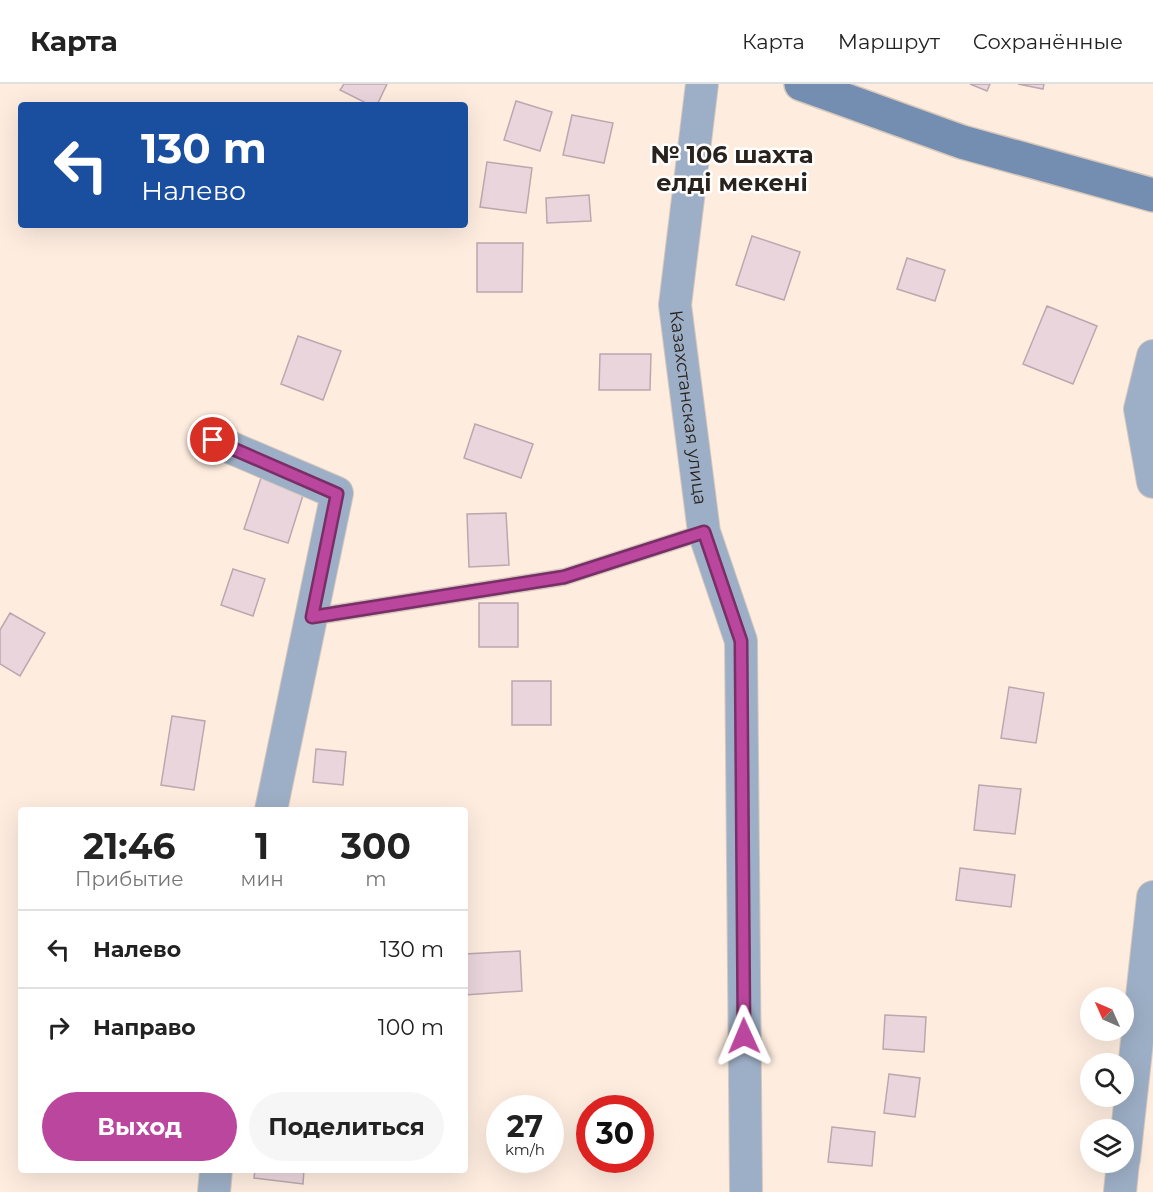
<!DOCTYPE html>
<html lang="ru">
<meta charset="utf-8">
<style>
:root{--surface:#fff;--page:#f6f6f6;--text:#222;--muted:#767676;--line:#e0e0e0;--accent:#bb469d}
body{margin:0;font-family:Montserrat,sans-serif;background:var(--page);color:var(--text);height:100vh;display:flex;flex-direction:column;font-size:22px;white-space:nowrap}
*{box-sizing:border-box;margin:0}
p{font-size:20px;color:var(--muted)}
.icon{flex:none;width:33px;height:33px;fill:none;stroke:currentColor;stroke-width:2;stroke-linecap:round;stroke-linejoin:round}
.map{position:relative;flex:1;overflow:hidden}
.panel{position:absolute;left:18px;top:723px;width:450px;height:366px;display:flex;flex-direction:column;background:var(--surface);border-radius:6px;box-shadow:0 6px 24px #0002}
.panel>*{flex:none}
.top-card{position:absolute;left:18px;top:18px;width:450px;height:126px;border-radius:6px;box-shadow:0 6px 24px #0002;background:#1a4fa0;color:#fff;overflow:hidden}
.needle{width:39px;rotate:315deg}
.tools{position:absolute;left:1080px;top:903px;display:grid;gap:12px}
.tools a{display:grid;place-items:center;width:54px;height:54px;border-radius:50%;background:var(--surface);box-shadow:0 6px 24px #0002;font-size:30px}
.speed{position:absolute;left:486px;top:1011px;display:flex;gap:12px;font-size:30px;font-weight:700;text-align:center}
.speed>*{display:grid;place-content:center;width:78px;height:78px;border-radius:50%;background:var(--surface);box-shadow:0 6px 24px #0002;line-height:1}
.speed small{font-size:15px;font-weight:400}
.speed .limit{border:9px solid #d22;background:#fff;color:#111}
.pin{position:absolute;display:grid;place-items:center;width:51px;height:51px;color:#fff;margin:-26px;border:3px solid #fff;border-radius:50%;box-shadow:0 2px 6px #0007}
.me{position:absolute;width:66px;margin:-33px;rotate:359deg;stroke-linejoin:round;filter:drop-shadow(0 0 4px #0008)}
.turn{display:flex;align-items:center;gap:21px;height:126px;padding:0 24px;font-size:27px}
.turn .icon{width:78px;height:78px;stroke-width:2.5}
.turn b{display:block;font-size:42px;line-height:51px}
.eta{display:flex;justify-content:space-evenly;align-items:center;height:102px;text-align:center}
.eta b{font-size:36px;font-weight:700;line-height:42px}
.primary-button{display:flex;gap:12px;margin-top:auto;padding:12px 24px}
.primary-button a{flex:1;height:69px;border-radius:36px;background:var(--accent);color:#fff;font-size:24px;font-weight:700;line-height:69px;text-align:center}
.primary-button a+a{background:var(--page);color:var(--text)}
ul{padding:0;list-style:none}
li{display:flex;align-items:center;gap:18px;height:78px;padding:0 24px;border-top:2px solid var(--line)}
li div{flex:1}
li b{display:block;font-size:22px}
li em{font-style:normal}
header{display:flex;align-items:center;gap:36px;box-sizing:border-box;height:84px;padding:0 30px;background:var(--surface);border-bottom:2px solid var(--line)}
header strong{font-size:28px}
nav{display:flex;gap:33px;margin-inline-start:auto;font-size:21px}
.map>svg:first-child{display:block}
</style>
<header>
<strong>Карта</strong>
<nav><a>Карта</a><a>Маршрут</a><a>Сохранённые</a></nav>
</header>
<div class="map">
<svg width="1153" height="1108" viewBox="0 0 1153 1108">
<rect width="100%" height="100%" fill="#feeddf"/>
<path fill="#ebd5dd" stroke="#bca7ae" stroke-width="1.5" d="M 344,0 L 387,0 L 377,21 L 370,21 L 340,6 Z
M 970,0 L 990,0 L 987,7 Z
M 1018,0 L 1044,0 L 1043,5 Z
M 516,17 L 552,28 L 540,67 L 504,56 Z
M 572,31 L 613,39 L 604,79 L 563,71 Z
M 487,78 L 532,84 L 526,129 L 480,123 Z
M 589,111 L 591,137 L 547,139 L 546,114 Z
M 752,152 L 800,168 L 784,216 L 736,201 Z
M 477,159 L 523,159 L 522,208 L 477,208 Z
M 907,174 L 945,186 L 935,217 L 897,205 Z
M 1047,222 L 1097,242 L 1073,300 L 1023,280 Z
M 298,252 L 341,267 L 323,316 L 281,300 Z
M 600,270 L 651,270 L 650,306 L 599,306 Z
M 475,340 L 533,360 L 521,394 L 464,374 Z
M 262,391 L 305,405 L 288,459 L 244,445 Z
M 506,429 L 509,481 L 469,483 L 467,430 Z
M 233,485 L 265,495 L 253,532 L 221,521 Z
M 479,519 L 518,519 L 518,563 L 479,563 Z
M 10,529 L 45,549 L 20,592 L 0,580 L 0,546 Z
M 512,597 L 551,597 L 551,641 L 512,641 Z
M 1009,603 L 1044,609 L 1036,659 L 1001,654 Z
M 172,632 L 205,637 L 194,706 L 161,701 Z
M 316,665 L 346,668 L 343,701 L 313,698 Z
M 979,701 L 1021,705 L 1015,750 L 974,746 Z
M 960,784 L 1015,791 L 1011,823 L 956,816 Z
M 520,867 L 522,907 L 465,911 L 465,870 Z
M 885,931 L 926,933 L 924,968 L 883,965 Z
M 889,990 L 920,994 L 915,1033 L 884,1029 Z
M 832,1043 L 875,1048 L 872,1082 L 828,1078 Z
M 255,1086 L 304,1086 L 303,1100 L 254,1094 Z"/>
<g fill="none" stroke-linecap="round" stroke-linejoin="round">
<defs>
<path id="service" d="M 312,533 L 564,493 L 704,448"/>
<g id="minor">
<path id="s1" d="M 702,0 L 675,221 L 704,448 L 741,557 L 746,1108"/>
<path d="M 1153,272 L 1140,325 L 1153,398"/>
<path d="M 213,356 L 337,409 L 271,726"/>
<path d="M 1124,1075 L 1153,813"/>
<path d="M 214,1108 L 216,1086"/>
<path d="M 1120,1108 L 1123,1078"/>
</g>
<path id="secondary" d="M 801,0 L 962,58 L 1153,111"/>
</defs>
<use href="#service" stroke="#d8c8bc" stroke-width="18"/>
<use href="#minor" stroke="#d8c8bc" stroke-width="34"/>
<use href="#secondary" stroke="#d8c8bc" stroke-width="36"/>
<use href="#service" stroke="#9dafc6" stroke-width="15"/>
<use href="#minor" stroke="#9dafc6" stroke-width="32"/>
<use href="#secondary" stroke="#748eb1" stroke-width="33"/>
</g>
<g fill="none" stroke-linecap="round" stroke-linejoin="round">
<defs>
<path id="route" d="M 213,356 L 337,410 L 312,533 L 564,493 L 704,448 L 741,557 L 744,952"/>
</defs>
<use href="#route" stroke="#7a2e66" stroke-width="15"/>
<use href="#route" stroke="#bb469d" stroke-width="10"/>
</g>
<g text-anchor="middle" stroke-width="5" stroke-linejoin="round" paint-order="stroke">
<g font-size="18" fill="#29221d" stroke="#fff">
<text dy="6" stroke="none"><textPath href="#s1" startOffset="326">Казахстанская улица</textPath></text>
</g>
<g font-size="24" font-weight="bold" fill="#29221d" stroke="#fff">
<text x="732" y="79">№ 106 шахта<tspan x="732" dy="28">елді мекені</tspan></text>
</g>
</g>
</svg>
<div class="tools">
<a><svg class="needle" viewBox="-14 -14 28 28"><path d="M0-13l5 13h-10z" fill="#e53935"/><path d="M0 13l5-13h-10z" fill="#767676"/></svg></a>
<a><svg class="icon" aria-label="search" viewBox="0 0 24 24"><circle cx="10" cy="10" r="6"/><path d="M15 15l6 6"/></svg></a>
<a><svg class="icon" aria-label="layers" viewBox="0 0 24 24"><path d="M12 4l9 5-9 5-9-5zM3 14l9 5 9-5"/></svg></a>
</div>
<div class="speed"><div>27<small>km/h</small></div><div class="limit">30</div></div>
<div class="pin" style="left:213px;top:356px;background:#d93025"><svg class="icon" aria-label="arrive" viewBox="0 0 24 24"><path d="M6 21V4h12l-3 4 3 4H6"/></svg></div>
<svg class="me" style="left:744px;top:952px" viewBox="-20 -20 40 40"><path d="M0-17L14 15 0 8-14 15z" fill="#bb469d" stroke="#fff" stroke-width="4"/></svg>
<div class="top-card">
<div class="turn"><svg class="icon" aria-label="left" viewBox="0 0 24 24"><path d="M17 20v-9H6M10 6l-5 5 5 5"/></svg><div><b>130 m</b>Налево</div></div>
</div>
<section class="panel">
<div class="eta">
<div><b>21:46</b><p>Прибытие</p></div>
<div><b>1</b><p>мин</p></div>
<div><b>300</b><p>m</p></div>
</div>
<ul>
<li><svg class="icon" aria-label="left" viewBox="0 0 24 24"><path d="M17 20v-9H6M10 6l-5 5 5 5"/></svg><div><b>Налево</b></div><em>130 m</em></li>
<li><svg class="icon" aria-label="right" viewBox="0 0 24 24"><path d="M7 20v-9h11M14 6l5 5-5 5"/></svg><div><b>Направо</b></div><em>100 m</em></li>
</ul>
<div class="primary-button"><a>Выход</a><a>Поделиться</a></div>
</section>
</div>
